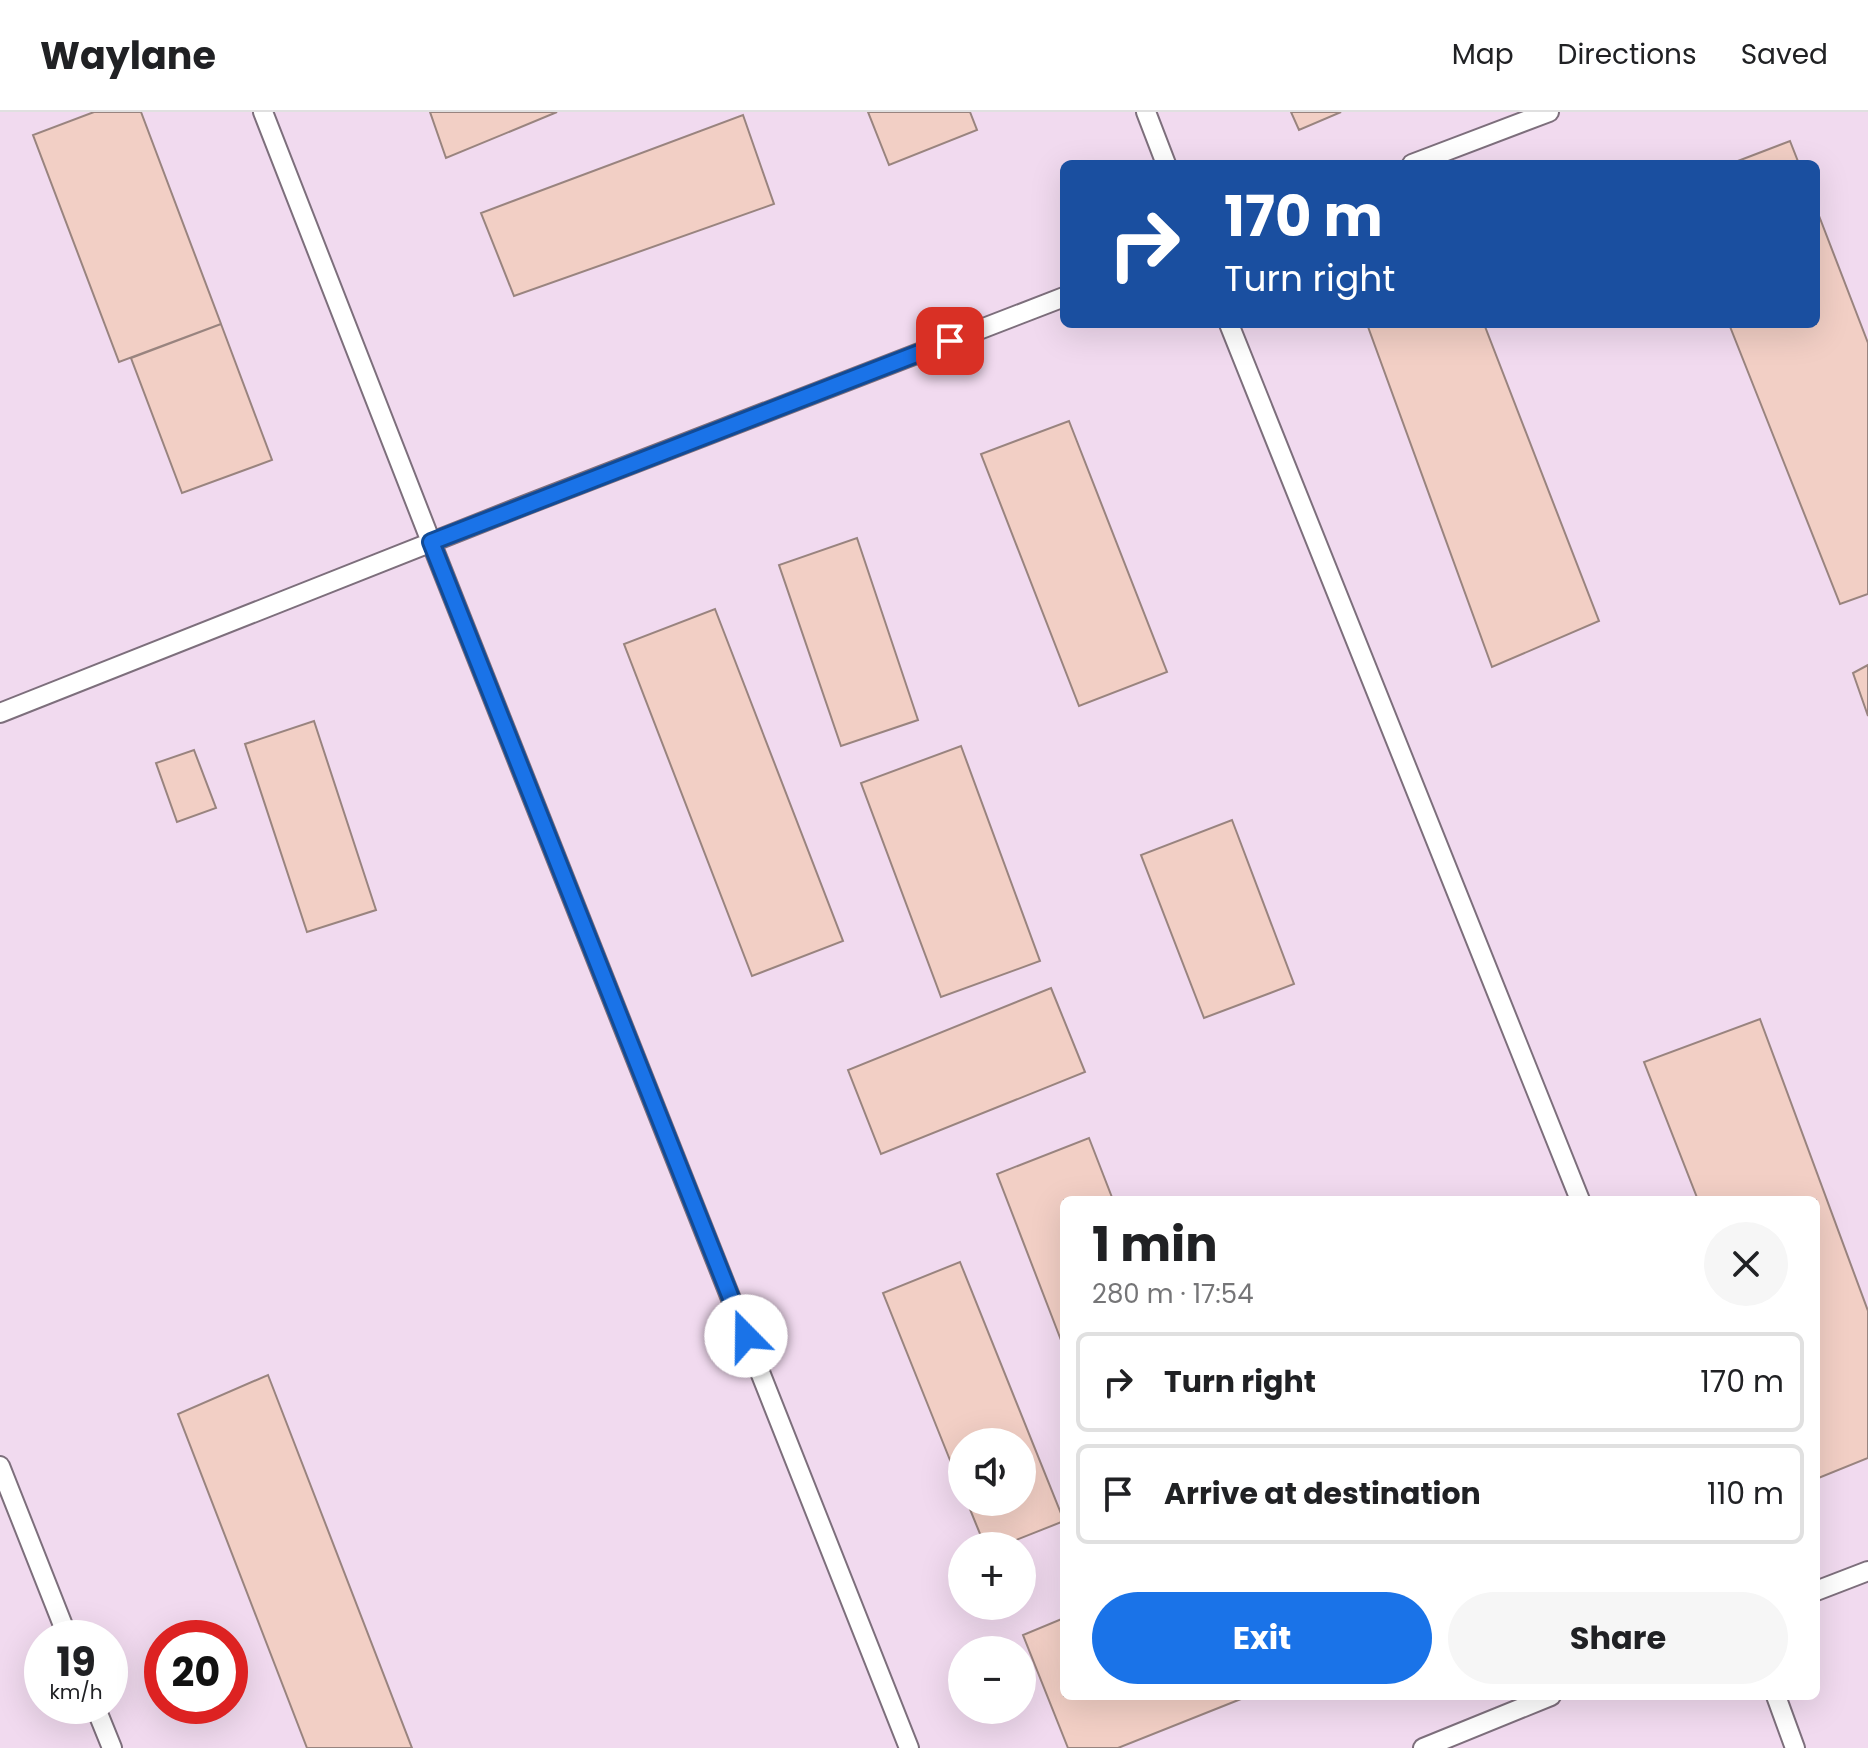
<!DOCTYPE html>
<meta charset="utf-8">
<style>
:root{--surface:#fff;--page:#f6f6f6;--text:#202124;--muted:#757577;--line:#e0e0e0;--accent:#1a73e8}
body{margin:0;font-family:Poppins,sans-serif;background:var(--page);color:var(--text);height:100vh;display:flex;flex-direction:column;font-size:30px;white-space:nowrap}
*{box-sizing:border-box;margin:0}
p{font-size:26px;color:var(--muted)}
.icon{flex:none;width:44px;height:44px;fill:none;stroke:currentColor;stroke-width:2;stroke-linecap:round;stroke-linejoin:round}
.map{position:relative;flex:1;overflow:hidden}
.details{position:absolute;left:1060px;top:1084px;width:760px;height:504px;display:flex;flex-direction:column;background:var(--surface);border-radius:12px;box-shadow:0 8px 32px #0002}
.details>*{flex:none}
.banner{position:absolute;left:1060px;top:48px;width:760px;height:168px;border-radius:12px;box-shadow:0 8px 32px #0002;background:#1a4fa0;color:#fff;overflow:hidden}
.buttons{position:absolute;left:948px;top:1316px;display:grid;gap:16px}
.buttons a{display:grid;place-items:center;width:88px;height:88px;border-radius:50%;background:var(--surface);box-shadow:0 8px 32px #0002;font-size:40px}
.speed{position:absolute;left:24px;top:1508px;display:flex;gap:16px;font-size:40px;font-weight:700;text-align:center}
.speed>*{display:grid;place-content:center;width:104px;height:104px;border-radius:50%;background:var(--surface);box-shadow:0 8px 32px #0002;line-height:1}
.speed small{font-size:20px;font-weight:400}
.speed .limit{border:12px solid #d22;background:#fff;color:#111}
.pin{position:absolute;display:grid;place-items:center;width:68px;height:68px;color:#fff;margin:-34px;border-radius:16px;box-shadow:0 4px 12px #0006}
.me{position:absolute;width:88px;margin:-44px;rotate:338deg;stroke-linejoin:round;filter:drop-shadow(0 0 6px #0008)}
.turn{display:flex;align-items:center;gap:28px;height:168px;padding:0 32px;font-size:36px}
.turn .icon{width:104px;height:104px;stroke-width:2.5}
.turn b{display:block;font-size:56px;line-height:68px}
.round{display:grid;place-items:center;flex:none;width:84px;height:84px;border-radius:42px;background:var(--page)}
.headline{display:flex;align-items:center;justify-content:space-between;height:136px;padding:0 32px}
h1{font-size:48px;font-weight:700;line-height:60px}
.button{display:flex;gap:16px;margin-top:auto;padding:16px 32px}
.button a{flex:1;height:92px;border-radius:48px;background:var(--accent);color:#fff;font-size:32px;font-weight:700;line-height:92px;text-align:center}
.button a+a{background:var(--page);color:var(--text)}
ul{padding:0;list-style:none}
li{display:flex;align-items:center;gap:24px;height:100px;margin:0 16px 12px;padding:0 16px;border:4px solid var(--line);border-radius:12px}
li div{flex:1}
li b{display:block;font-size:30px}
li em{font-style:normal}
header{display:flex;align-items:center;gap:48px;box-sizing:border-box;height:112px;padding:0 40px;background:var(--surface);border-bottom:2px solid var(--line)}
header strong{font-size:38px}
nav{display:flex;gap:44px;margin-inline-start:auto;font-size:28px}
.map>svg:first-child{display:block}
</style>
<header>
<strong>Waylane</strong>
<nav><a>Map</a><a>Directions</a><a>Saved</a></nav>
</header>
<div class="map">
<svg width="1868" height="1636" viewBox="0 0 1868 1636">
<rect width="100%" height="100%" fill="#fae9f8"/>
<path fill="#f1daef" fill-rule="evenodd" d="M 0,0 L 1868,0 L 1868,1636 L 0,1636 ZM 1064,52 L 1816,52 L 1816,212 L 1064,212 ZM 1064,1088 L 1816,1088 L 1816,1584 L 1064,1584 ZM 962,1330 L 1022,1330 L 1022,1390 L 962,1390 ZM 962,1434 L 1022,1434 L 1022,1494 L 962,1494 ZM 42,1526 L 110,1526 L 110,1594 L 42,1594 ZM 162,1526 L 230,1526 L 230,1594 L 162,1594 ZM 962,1538 L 1022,1538 L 1022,1598 L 962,1598 Z"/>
<path fill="#f2cfc5" stroke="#99847f" stroke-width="2" d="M 94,0 L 141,0 L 221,212 L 119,250 L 33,23 Z
M 430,0 L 557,0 L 446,46 Z
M 868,0 L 970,0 L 977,18 L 889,53 Z
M 1291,0 L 1341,0 L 1299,18 Z
M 743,3 L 774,92 L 514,184 L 481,101 Z
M 1790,29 L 1799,52 L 1730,52 Z
M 1816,96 L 1868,231 L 1868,482 L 1840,492 L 1729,212 L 1816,212 Z
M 221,212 L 272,348 L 182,381 L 131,246 Z
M 1367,212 L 1484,212 L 1599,509 L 1492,555 Z
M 1069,309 L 1167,560 L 1079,594 L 981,342 Z
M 857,426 L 918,608 L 841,634 L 779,453 Z
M 715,497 L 843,829 L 752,864 L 624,532 Z
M 1868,553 L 1868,604 L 1853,561 Z
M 314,609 L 376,798 L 307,820 L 245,632 Z
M 961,634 L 1040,849 L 941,885 L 861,671 Z
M 194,638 L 216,696 L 177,710 L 156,651 Z
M 1232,708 L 1294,872 L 1204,906 L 1141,743 Z
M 1051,876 L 1085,960 L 881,1042 L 848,958 Z
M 1760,907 L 1868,1199 L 1868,1346 L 1816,1367 L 1816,1088 L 1698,1088 L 1644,950 Z
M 1089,1026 L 1113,1088 L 1064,1088 L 1064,1236 L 997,1062 Z
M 960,1150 L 1064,1409 L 1001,1434 L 985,1434 L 967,1390 L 1022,1390 L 1022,1330 L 962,1330 L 962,1378 L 883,1181 Z
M 268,1263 L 412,1636 L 307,1636 L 178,1302 Z
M 1064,1506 L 1064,1584 L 1246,1585 L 1118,1636 L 1068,1636 L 1023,1523 Z"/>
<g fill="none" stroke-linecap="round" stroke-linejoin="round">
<defs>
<path id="service" d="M 263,0 L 431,430 L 909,1636
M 1146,0 L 1166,52
M 1412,52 L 1549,0
M 1229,212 L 1580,1088
M 0,601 L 523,394 L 1064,185
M 0,1354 L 68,1526
M 1816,1479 L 1868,1459
M 1776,1584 L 1795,1636
M 95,1594 L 112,1636
M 1423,1636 L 1551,1584"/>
</defs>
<use href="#service" stroke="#7d6f7c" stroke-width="22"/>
<use href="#service" stroke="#fff" stroke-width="18"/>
</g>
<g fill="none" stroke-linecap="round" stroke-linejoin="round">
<defs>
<path id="route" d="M 746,1224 L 431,430 L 950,229"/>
</defs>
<use href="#route" stroke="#114b97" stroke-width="20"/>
<use href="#route" stroke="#1a73e8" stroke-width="14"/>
</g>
</svg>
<div class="buttons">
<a><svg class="icon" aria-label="sound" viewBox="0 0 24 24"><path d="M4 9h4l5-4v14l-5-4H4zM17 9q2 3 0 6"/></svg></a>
<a>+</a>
<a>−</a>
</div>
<div class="speed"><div>19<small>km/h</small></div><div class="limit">20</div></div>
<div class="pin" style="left:950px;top:229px;background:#d93025"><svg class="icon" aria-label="arrive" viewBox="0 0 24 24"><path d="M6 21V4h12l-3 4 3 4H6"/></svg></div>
<svg class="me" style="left:746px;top:1224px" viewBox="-20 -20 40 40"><circle r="19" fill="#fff"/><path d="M0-13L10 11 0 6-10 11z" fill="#1a73e8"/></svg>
<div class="banner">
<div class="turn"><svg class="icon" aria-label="right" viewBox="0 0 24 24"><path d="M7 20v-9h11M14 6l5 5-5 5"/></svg><div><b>170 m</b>Turn right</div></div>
</div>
<section class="details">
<div class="headline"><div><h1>1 min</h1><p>280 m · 17:54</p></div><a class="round"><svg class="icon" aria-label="close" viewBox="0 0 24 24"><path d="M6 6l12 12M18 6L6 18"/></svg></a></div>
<ul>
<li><svg class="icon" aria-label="right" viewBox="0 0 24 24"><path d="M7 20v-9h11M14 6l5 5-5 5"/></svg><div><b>Turn right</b></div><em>170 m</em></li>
<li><svg class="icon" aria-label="arrive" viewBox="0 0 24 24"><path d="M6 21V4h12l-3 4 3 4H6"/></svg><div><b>Arrive at destination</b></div><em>110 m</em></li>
</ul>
<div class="button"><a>Exit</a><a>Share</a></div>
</section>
</div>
